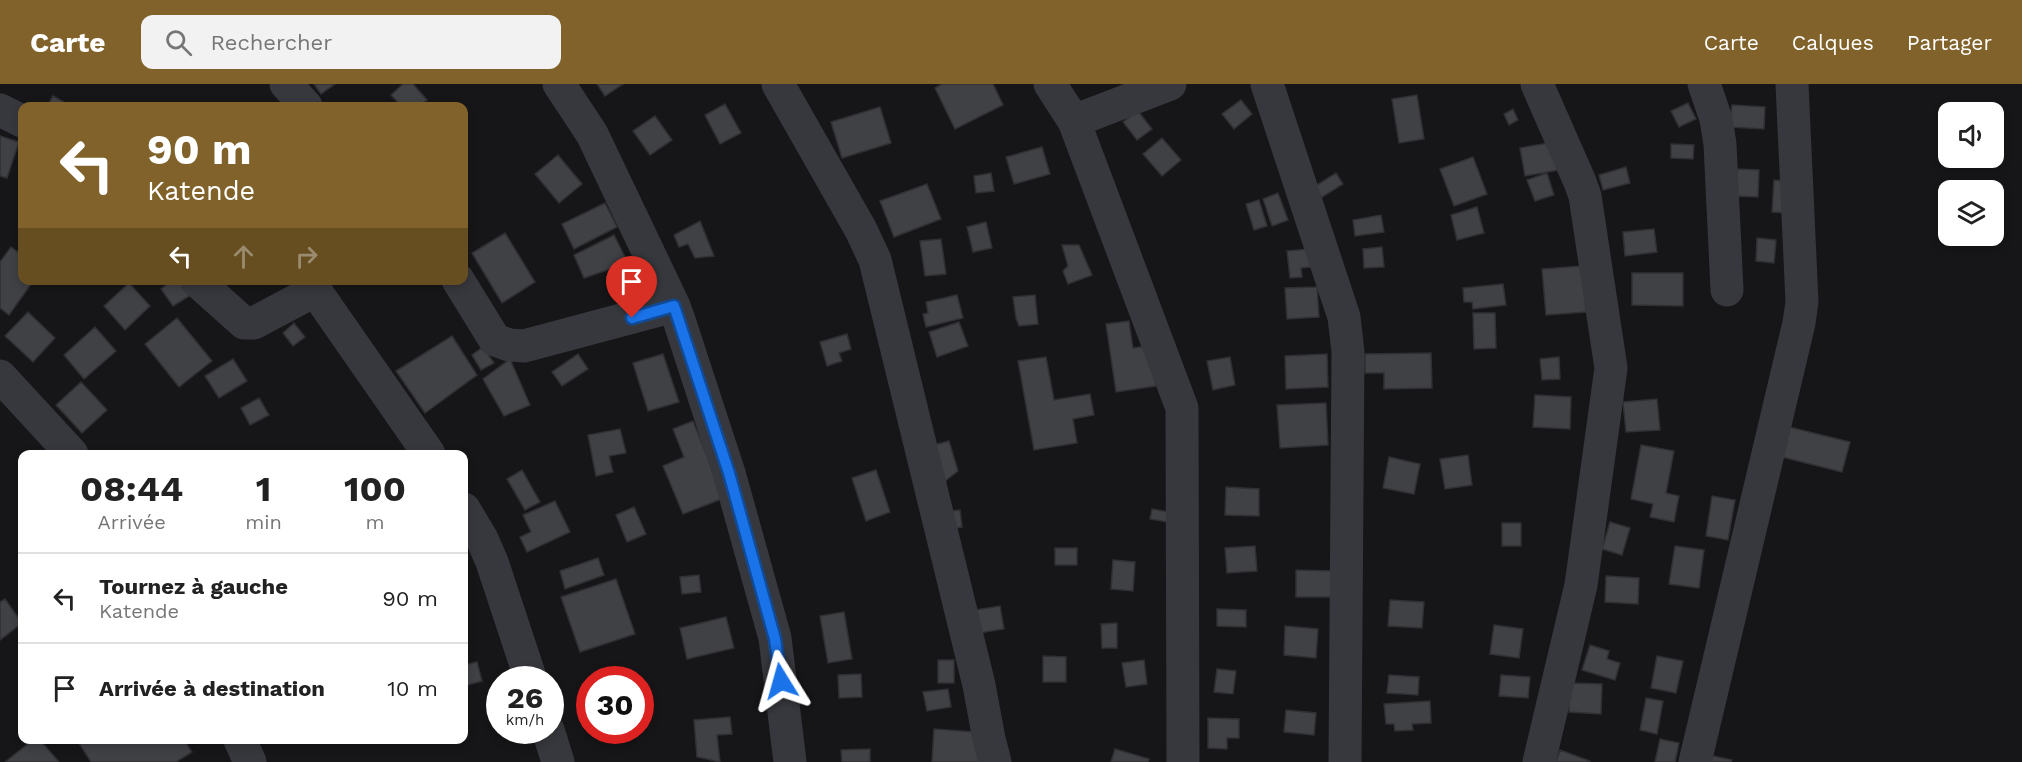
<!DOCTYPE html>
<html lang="fr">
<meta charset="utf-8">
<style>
:root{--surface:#fff;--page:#f2f2f2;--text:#222;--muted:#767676;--line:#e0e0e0;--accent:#80622a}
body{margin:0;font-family:"Work Sans",sans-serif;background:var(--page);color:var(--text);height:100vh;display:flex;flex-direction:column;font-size:22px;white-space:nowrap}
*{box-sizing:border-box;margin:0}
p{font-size:20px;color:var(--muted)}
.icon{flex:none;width:33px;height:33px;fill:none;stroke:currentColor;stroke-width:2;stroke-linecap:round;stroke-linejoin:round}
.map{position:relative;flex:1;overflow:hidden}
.drawer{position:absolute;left:18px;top:366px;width:450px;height:294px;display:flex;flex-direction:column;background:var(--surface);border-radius:12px;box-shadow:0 3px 9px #0003}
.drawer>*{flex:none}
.hud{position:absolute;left:18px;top:18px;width:450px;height:183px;border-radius:12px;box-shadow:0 3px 9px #0003;background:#80622a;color:#fff;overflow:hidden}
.controls{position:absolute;left:1938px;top:18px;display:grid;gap:12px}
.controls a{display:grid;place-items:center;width:66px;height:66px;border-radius:12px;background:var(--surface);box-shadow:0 3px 9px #0003;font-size:30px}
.speed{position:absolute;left:486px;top:582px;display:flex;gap:12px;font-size:30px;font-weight:700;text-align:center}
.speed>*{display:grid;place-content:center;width:78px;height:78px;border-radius:50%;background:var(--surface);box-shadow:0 3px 9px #0003;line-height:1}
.speed small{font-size:15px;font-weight:400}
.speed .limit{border:9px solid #d22;background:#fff;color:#111}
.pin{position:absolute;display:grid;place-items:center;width:51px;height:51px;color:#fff;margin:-62px -26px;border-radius:50% 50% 50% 0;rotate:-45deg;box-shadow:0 0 6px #0007}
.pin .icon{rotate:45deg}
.me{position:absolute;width:66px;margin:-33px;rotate:352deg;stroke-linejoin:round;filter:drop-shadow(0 0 4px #0008)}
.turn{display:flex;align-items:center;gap:21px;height:126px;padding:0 30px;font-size:27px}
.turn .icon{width:78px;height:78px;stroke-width:2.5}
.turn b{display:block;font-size:42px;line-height:51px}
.lanes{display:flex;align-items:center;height:57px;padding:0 30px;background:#0003;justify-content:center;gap:30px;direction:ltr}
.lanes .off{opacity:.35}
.eta{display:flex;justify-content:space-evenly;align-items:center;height:102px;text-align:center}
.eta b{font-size:36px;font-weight:700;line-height:42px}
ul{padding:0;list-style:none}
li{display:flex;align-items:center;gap:18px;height:90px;padding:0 30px;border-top:2px solid var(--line)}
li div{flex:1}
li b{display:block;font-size:22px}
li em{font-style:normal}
header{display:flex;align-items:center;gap:36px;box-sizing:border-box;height:84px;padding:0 30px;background:var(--accent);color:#fff}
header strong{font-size:28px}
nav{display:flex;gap:33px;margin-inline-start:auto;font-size:21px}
.search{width:420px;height:54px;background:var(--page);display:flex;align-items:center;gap:15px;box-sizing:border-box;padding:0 21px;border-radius:12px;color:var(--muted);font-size:22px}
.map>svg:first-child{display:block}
</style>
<header>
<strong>Carte</strong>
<div class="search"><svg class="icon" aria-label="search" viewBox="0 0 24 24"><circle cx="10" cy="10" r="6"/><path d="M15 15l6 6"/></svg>Rechercher</div>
<nav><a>Carte</a><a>Calques</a><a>Partager</a></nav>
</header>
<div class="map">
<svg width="2022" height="678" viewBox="0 0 2022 678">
<rect width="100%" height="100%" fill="#161618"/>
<path fill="#404145" stroke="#303034" stroke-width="1.5" d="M 314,0 L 335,0 L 321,10 Z
M 403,0 L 413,0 L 427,16 L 419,22 L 401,22 L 391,11 Z
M 597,0 L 623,0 L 605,12 Z
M 942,0 L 993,0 L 1003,21 L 955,45 L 935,4 Z
M 1417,11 L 1424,55 L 1399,59 L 1392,15 Z
M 53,12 L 71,22 L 47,22 Z
M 1241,16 L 1252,30 L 1234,45 L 1222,30 Z
M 1688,19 L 1696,35 L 1679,43 L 1671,27 Z
M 725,20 L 741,49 L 720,60 L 705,31 Z
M 1732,21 L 1765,23 L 1764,45 L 1730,43 Z
M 880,23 L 891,59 L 842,74 L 831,38 Z
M 1513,25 L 1518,36 L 1509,41 L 1504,30 Z
M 1138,27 L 1152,45 L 1137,56 L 1123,38 Z
M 655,32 L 672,56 L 650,71 L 633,47 Z
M 0,52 L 19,58 L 7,94 L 0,92 Z
M 1162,54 L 1181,76 L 1162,92 L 1143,70 Z
M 1554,58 L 1559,86 L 1525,92 L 1520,64 Z
M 1671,60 L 1694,61 L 1693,75 L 1671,74 Z
M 1042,63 L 1050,90 L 1014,100 L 1006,73 Z
M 558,71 L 582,100 L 559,119 L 535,90 Z
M 1473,73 L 1487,110 L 1454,122 L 1440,85 Z
M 1626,83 L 1630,99 L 1603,106 L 1599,91 Z
M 1737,85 L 1759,86 L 1758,113 L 1736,112 Z
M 991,89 L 994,107 L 976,109 L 974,92 Z
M 1336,89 L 1343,100 L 1319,115 L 1312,104 Z
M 1547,89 L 1554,111 L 1535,117 L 1527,96 Z
M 1774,96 L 1792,98 L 1790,129 L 1772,128 Z
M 927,100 L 941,135 L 894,153 L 880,117 Z
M 1278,109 L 1288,136 L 1272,142 L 1263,115 Z
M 1259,116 L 1267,142 L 1254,146 L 1246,120 Z
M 605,119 L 617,143 L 574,165 L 562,140 Z
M 1477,123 L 1484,149 L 1457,156 L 1451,131 Z
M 1381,131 L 1384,148 L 1355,152 L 1353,136 Z
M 700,137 L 714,172 L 695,174 L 688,160 L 679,163 L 674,151 Z
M 986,138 L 992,164 L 973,168 L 967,143 Z
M 1654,145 L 1657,168 L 1625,172 L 1623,148 Z
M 505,149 L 535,198 L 502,219 L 472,169 Z
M 614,151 L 628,179 L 584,194 L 574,171 Z
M 1757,154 L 1776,156 L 1774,179 L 1756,177 Z
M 941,155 L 946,190 L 925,192 L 920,157 Z
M 1062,161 L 1079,161 L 1092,191 L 1068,200 L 1063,187 L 1068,182 Z
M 11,163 L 22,171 L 22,196 L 34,196 L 9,231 L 0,224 L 0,178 Z
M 1382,163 L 1384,183 L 1364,184 L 1363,165 Z
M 1310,165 L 1311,183 L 1301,184 L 1302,193 L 1290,194 L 1287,167 Z
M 631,181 L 637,208 L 615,216 L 607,193 Z
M 1582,182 L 1586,228 L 1546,231 L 1542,185 Z
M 1632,189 L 1683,189 L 1683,222 L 1632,221 Z
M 173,196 L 186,196 L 194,209 L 173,222 L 161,205 Z
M 129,199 L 150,222 L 125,246 L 104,222 Z
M 1503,200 L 1506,221 L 1473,225 L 1472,218 L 1464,218 L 1463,204 Z
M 1317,203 L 1319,233 L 1287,235 L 1285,204 Z
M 957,211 L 963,234 L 926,243 L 923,230 L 928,229 L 926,218 Z
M 1035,211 L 1038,240 L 1019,242 L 1016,234 L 1013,213 Z
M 28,228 L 55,254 L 33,278 L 5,252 Z
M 1473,229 L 1495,229 L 1496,264 L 1474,265 Z
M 177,234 L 212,277 L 179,303 L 145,260 Z
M 1129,237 L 1133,264 L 1149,262 L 1156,302 L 1116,308 L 1106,240 Z
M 959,238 L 968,262 L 937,273 L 929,248 Z
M 294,239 L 305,253 L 293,262 L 283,249 Z
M 95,243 L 116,267 L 84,295 L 64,271 Z
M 847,250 L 851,265 L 839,269 L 842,277 L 827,282 L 820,258 Z
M 452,252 L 477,291 L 425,329 L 396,287 Z
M 483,263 L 494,279 L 481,286 L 472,271 Z
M 1431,269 L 1432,304 L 1384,305 L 1384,289 L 1365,289 L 1365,270 Z
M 578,270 L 588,285 L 562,302 L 552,288 Z
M 663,270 L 679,318 L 648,327 L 633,279 Z
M 1327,270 L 1328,303 L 1286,305 L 1285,272 Z
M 1046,273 L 1054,316 L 1090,310 L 1094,331 L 1073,335 L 1077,359 L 1034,366 L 1018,277 Z
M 1230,273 L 1235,301 L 1213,306 L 1207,277 Z
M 1559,273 L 1560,295 L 1542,296 L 1540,275 Z
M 233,275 L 247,297 L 219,314 L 205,292 Z
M 510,275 L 530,321 L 504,332 L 483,295 Z
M 81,298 L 107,326 L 82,349 L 56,321 Z
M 1535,311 L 1571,313 L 1570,345 L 1533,343 Z
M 259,314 L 269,331 L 250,341 L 241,324 Z
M 1657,315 L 1660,346 L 1626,348 L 1623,318 Z
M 1326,319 L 1328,361 L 1280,364 L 1277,321 Z
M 693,337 L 724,414 L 683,430 L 663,382 L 684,373 L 673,345 Z
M 1785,342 L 1850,358 L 1842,388 L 1778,372 Z
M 620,345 L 626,369 L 609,372 L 613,388 L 596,392 L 588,351 Z
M 949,357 L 958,387 L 944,398 L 919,365 Z
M 1641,361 L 1674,367 L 1666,409 L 1679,412 L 1674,438 L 1650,433 L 1653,420 L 1631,415 Z
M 1468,371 L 1472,401 L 1445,405 L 1440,375 Z
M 1389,373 L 1420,380 L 1414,410 L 1383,404 Z
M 522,386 L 540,418 L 525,426 L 507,395 Z
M 876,386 L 890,428 L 866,437 L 852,394 Z
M 1226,403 L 1259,405 L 1259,432 L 1225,431 Z
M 1712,412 L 1735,416 L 1728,456 L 1706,452 Z
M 555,417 L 570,448 L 527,468 L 520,453 L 531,448 L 523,431 Z
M 634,423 L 646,450 L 627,458 L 616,431 Z
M 1152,425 L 1169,428 L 1167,438 L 1150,435 Z
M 960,426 L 962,443 L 934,447 L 931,429 Z
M 1610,438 L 1630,444 L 1622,471 L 1602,465 Z
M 1502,439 L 1521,439 L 1521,462 L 1502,462 Z
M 1255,462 L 1257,487 L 1227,489 L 1225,464 Z
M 1675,462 L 1704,466 L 1699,504 L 1669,500 Z
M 1055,464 L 1077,464 L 1077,481 L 1055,481 Z
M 598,474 L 604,491 L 565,505 L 560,487 Z
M 1113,476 L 1135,478 L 1133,507 L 1111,505 Z
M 1296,486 L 1333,487 L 1332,513 L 1296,513 Z
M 699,491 L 701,508 L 682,510 L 680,493 Z
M 1606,492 L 1639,494 L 1638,520 L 1605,518 Z
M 616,495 L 635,550 L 580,568 L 561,513 Z
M 5,515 L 22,539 L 0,556 L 0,518 Z
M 1390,516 L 1424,518 L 1422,544 L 1388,542 Z
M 1000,522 L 1004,545 L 973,550 L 969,527 Z
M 1217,525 L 1246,526 L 1246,543 L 1217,542 Z
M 844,528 L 852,575 L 828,579 L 820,532 Z
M 726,533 L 734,564 L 687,575 L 680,544 Z
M 1117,539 L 1117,564 L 1102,564 L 1101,540 Z
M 1494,541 L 1523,545 L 1519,574 L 1490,570 Z
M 1285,542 L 1318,545 L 1316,574 L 1284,571 Z
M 1590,561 L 1609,567 L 1607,575 L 1620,579 L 1615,596 L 1582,586 Z
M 1043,572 L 1066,573 L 1066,598 L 1043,598 Z
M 1657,572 L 1683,577 L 1676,609 L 1651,604 Z
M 938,576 L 954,576 L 954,599 L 938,599 Z
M 1144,576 L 1147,600 L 1126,603 L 1122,579 Z
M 477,578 L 482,597 L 464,602 L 464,581 Z
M 1217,585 L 1236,587 L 1233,610 L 1214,608 Z
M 861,590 L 862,613 L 839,614 L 838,591 Z
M 1389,591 L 1419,593 L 1418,611 L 1387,609 Z
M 1501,591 L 1530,593 L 1528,614 L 1499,612 Z
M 1570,599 L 1602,600 L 1601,630 L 1569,628 Z
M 948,605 L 951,623 L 927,627 L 923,608 Z
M 1646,614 L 1663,617 L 1657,650 L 1640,646 Z
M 1430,617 L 1431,639 L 1412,640 L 1413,646 L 1395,647 L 1394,640 L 1386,640 L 1384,620 Z
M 1286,626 L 1316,629 L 1314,651 L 1284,648 Z
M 730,633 L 732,650 L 717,651 L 720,678 L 697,673 L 694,636 Z
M 1208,634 L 1239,635 L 1239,654 L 1227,654 L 1227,665 L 1208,664 Z
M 934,645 L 975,648 L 982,678 L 932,678 Z
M 1660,655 L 1679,659 L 1675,678 L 1655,678 Z
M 33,656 L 40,656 L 59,678 L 5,678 Z
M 77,656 L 184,656 L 192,668 L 176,678 L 91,678 Z
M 870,665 L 870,678 L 842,678 L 841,666 Z
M 1115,665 L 1149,675 L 1148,678 L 1111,678 Z
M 1560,666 L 1590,677 L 1589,678 L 1556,678 Z
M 1709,671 L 1732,676 L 1731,678 L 1707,678 Z"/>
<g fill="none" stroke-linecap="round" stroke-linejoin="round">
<path stroke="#37383d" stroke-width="33" d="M 286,0 L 306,22
M 559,0 L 592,50 L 674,222 L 680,239 L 729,389 L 775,554 L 790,678
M 778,0 L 861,146 L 875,176 L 979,601 L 989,655 L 995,678
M 1050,0 L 1074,37 L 1182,324 L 1183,678
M 1267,0 L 1344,233 L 1348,268 L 1345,678
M 1537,0 L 1580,98 L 1585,112 L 1611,284 L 1581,501 L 1539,678
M 1704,0 L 1716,35 L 1720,60 L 1727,206
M 0,26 L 22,37
M 1074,37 L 1170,0
M 196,196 L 244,239 L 254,239 L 316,206
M 308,196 L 429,370
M 458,196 L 495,256 L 509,261 L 524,262 L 674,222
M 0,292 L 72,370
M 464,425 L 482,455 L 492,478 L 531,596
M 548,646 L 558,678
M 240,656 L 250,678
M 1695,678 L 1799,239 L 1802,218 L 1792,0"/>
</g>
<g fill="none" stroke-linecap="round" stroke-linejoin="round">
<defs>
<path id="route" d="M 632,234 L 674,222 L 729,389 L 775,555 L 781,597"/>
</defs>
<use href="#route" stroke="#114b97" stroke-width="15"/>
<use href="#route" stroke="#1a73e8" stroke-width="10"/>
</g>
</svg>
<div class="controls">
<a><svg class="icon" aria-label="sound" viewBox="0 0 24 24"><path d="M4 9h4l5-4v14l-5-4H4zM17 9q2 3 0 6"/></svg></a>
<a><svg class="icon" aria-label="layers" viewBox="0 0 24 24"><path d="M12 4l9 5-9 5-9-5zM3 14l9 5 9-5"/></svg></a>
</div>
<div class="speed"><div>26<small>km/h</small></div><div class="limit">30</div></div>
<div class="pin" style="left:632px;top:234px;background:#d93025"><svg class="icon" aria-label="arrive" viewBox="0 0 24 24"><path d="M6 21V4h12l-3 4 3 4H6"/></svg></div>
<svg class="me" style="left:781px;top:597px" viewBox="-20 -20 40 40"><path d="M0-17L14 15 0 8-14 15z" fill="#1a73e8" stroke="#fff" stroke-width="4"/></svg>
<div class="hud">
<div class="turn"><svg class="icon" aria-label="left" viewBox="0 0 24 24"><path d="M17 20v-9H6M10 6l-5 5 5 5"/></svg><div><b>90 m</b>Katende</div></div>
<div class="lanes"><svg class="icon" aria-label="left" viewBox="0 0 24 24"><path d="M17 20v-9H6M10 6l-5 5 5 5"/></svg><svg class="icon off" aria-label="ahead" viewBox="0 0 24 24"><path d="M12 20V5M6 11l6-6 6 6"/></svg><svg class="icon off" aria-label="right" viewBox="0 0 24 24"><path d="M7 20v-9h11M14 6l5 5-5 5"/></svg></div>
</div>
<section class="drawer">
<div class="eta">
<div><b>08:44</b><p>Arrivée</p></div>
<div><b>1</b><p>min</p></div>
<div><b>100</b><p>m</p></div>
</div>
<ul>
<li><svg class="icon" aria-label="left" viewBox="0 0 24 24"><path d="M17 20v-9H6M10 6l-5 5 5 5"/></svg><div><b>Tournez à gauche</b><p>Katende</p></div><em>90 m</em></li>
<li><svg class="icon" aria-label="arrive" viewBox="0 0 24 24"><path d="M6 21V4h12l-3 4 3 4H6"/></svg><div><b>Arrivée à destination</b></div><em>10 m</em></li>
</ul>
</section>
</div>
